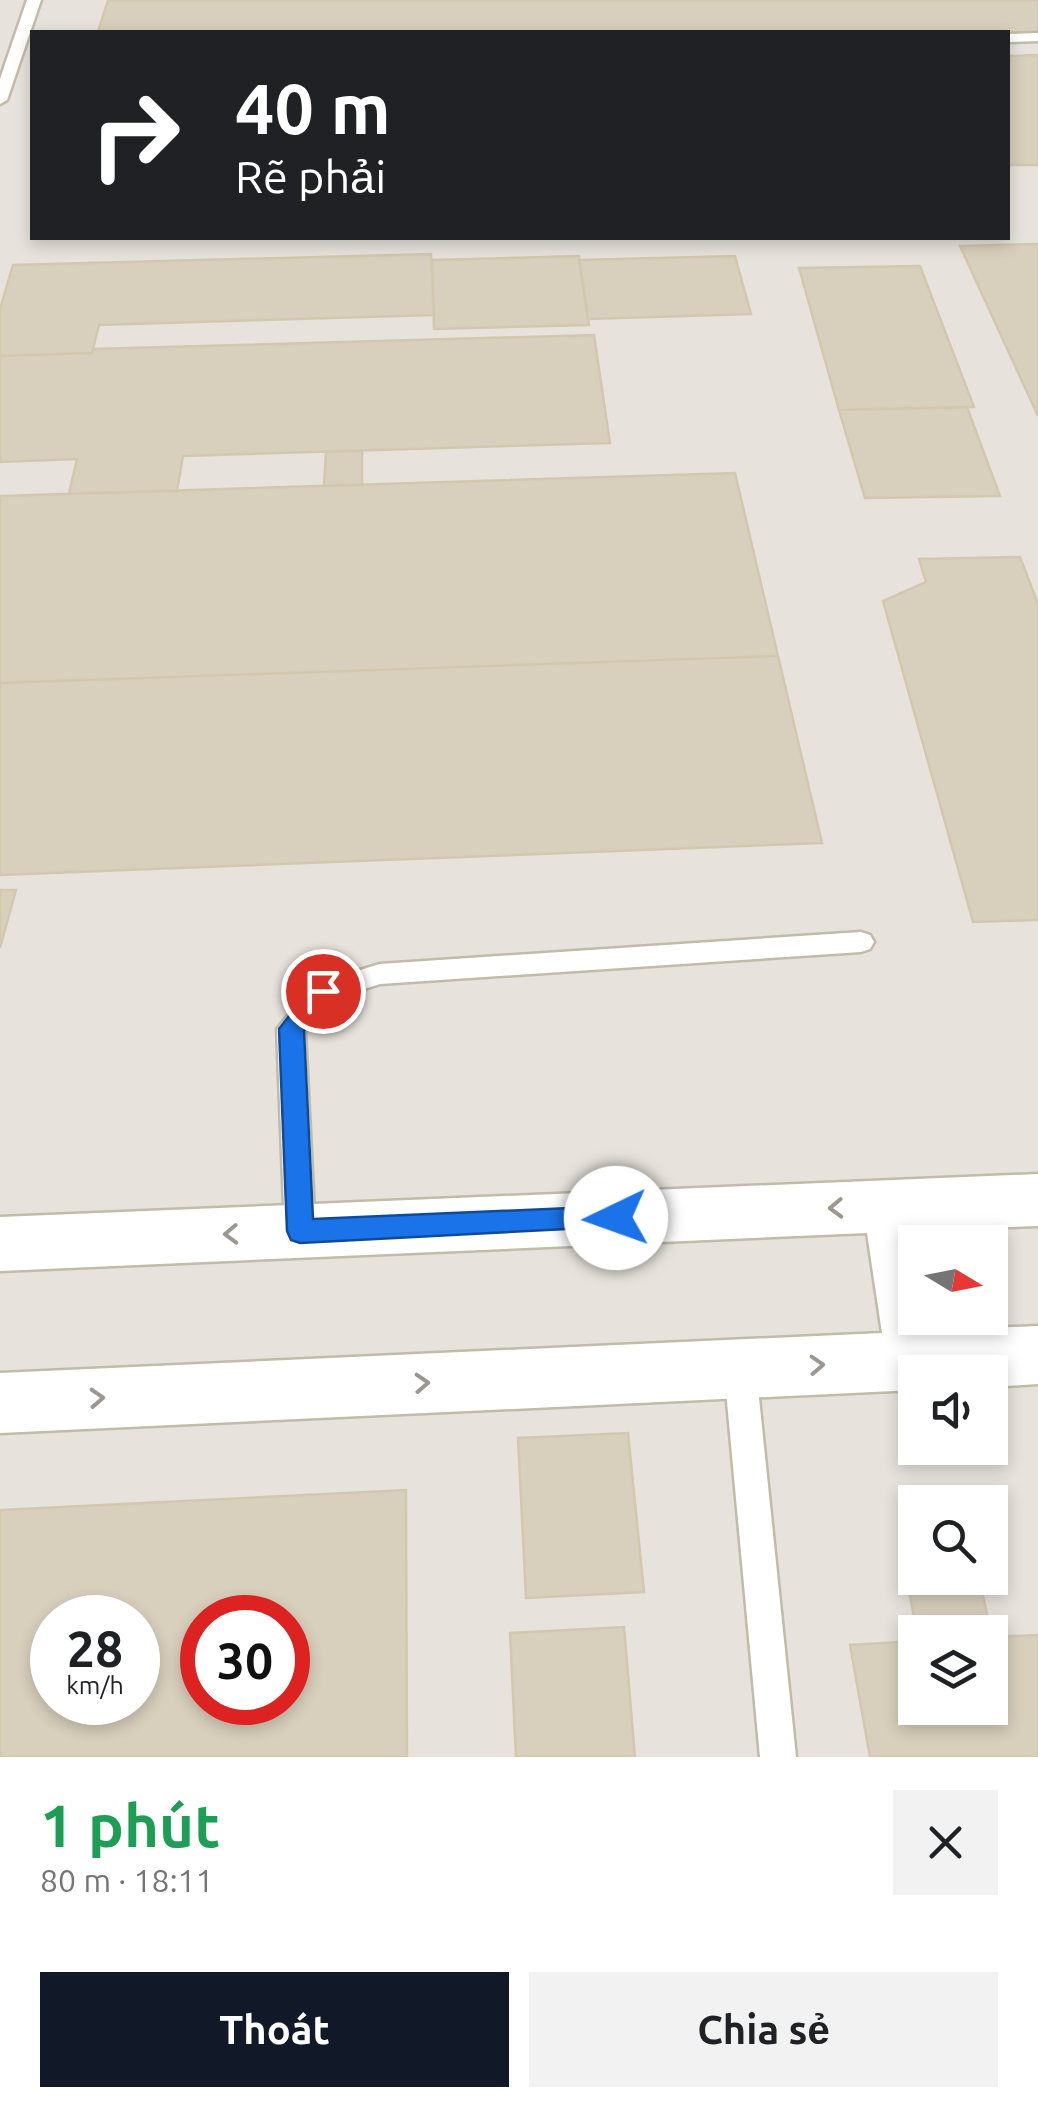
<!DOCTYPE html>
<html lang="vi">
<meta charset="utf-8">
<style>
:root{--surface:#fff;--page:#f2f2f2;--text:#202124;--muted:#757577;--accent:#111827}
body{margin:0;font-family:Ubuntu,sans-serif;background:var(--page);color:var(--text);height:100vh;display:flex;flex-direction:column;font-size:38px;white-space:nowrap}
*{box-sizing:border-box;margin:0}
p{font-size:32px;color:var(--muted)}
.icon{flex:none;width:55px;height:55px;fill:none;stroke:currentColor;stroke-width:2;stroke-linecap:round;stroke-linejoin:round}
.map{position:relative;height:1757px;overflow:hidden}
.sheet{display:flex;flex-direction:column;background:var(--surface);flex:1}
.sheet>*{flex:none}
.guide{position:absolute;left:30px;top:30px;width:980px;height:210px;border-radius:0px;box-shadow:0 5px 15px #0003;background:#202124;color:#fff;overflow:hidden}
.needle{width:65px;rotate:100deg}
.fabs{position:absolute;left:898px;top:1225px;display:grid;gap:20px}
.fabs a{display:grid;place-items:center;width:110px;height:110px;border-radius:0px;background:var(--surface);box-shadow:0 5px 15px #0003;font-size:50px}
.speed{position:absolute;left:30px;top:1595px;display:flex;gap:20px;font-size:50px;font-weight:700;text-align:center}
.speed>*{display:grid;place-content:center;width:130px;height:130px;border-radius:50%;background:var(--surface);box-shadow:0 5px 15px #0003;line-height:1}
.speed small{font-size:25px;font-weight:400}
.speed .limit{border:15px solid #d22;background:#fff;color:#111}
.pin{position:absolute;display:grid;place-items:center;width:85px;height:85px;color:#fff;margin:-42px;border:5px solid #fff;border-radius:50%;box-shadow:0 2px 10px #0007}
.me{position:absolute;width:110px;margin:-55px;rotate:267deg;stroke-linejoin:round;filter:drop-shadow(0 0 8px #0008)}
.turn{display:flex;align-items:center;gap:35px;height:210px;padding:0 40px;font-size:45px}
.turn .icon{width:130px;height:130px;stroke-width:2.5}
.turn b{display:block;font-size:70px;line-height:85px}
.round{display:grid;place-items:center;flex:none;width:105px;height:105px;border-radius:0px;background:var(--page)}
.overview{display:flex;align-items:center;justify-content:space-between;height:170px;padding:0 40px}
h1{font-size:60px;font-weight:700;line-height:75px;color:#1e9e55}
.primary-button{display:flex;gap:20px;margin-top:auto;padding:20px 40px}
.primary-button a{flex:1;height:115px;border-radius:0px;background:var(--accent);color:#fff;font-size:40px;font-weight:700;line-height:115px;text-align:center}
.primary-button a+a{background:var(--page);color:var(--text)}
.map>svg:first-child{display:block}
</style>
<div class="map">
<svg width="1038" height="1757" viewBox="0 0 1038 1757">
<rect width="100%" height="100%" fill="#f5f2e7"/>
<path fill="#e7e3dc" fill-rule="evenodd" d="M 0,0 L 1038,0 L 1038,1757 L 0,1757 ZM 32,32 L 1008,32 L 1008,238 L 32,238 ZM 915,1242 L 990,1242 L 990,1318 L 915,1318 ZM 915,1372 L 990,1372 L 990,1448 L 915,1448 ZM 915,1502 L 990,1502 L 990,1578 L 915,1578 ZM 52,1618 L 138,1618 L 138,1702 L 52,1702 ZM 202,1618 L 288,1618 L 288,1702 L 202,1702 ZM 915,1632 L 990,1632 L 990,1708 L 915,1708 Z"/>
<path fill="#d8cfbc" stroke="#d3c8ae" stroke-width="2.5" fill-rule="evenodd" d="M 108,0 L 1038,0 L 1038,32 L 98,32 Z
M 1038,55 L 1038,165 L 1008,165 L 1008,56 Z
M 1038,244 L 1038,416 L 960,246 Z
M 431,254 L 434,315 L 99,325 L 92,353 L 0,356 L 0,309 L 13,265 Z
M 579,256 L 589,325 L 434,329 L 432,260 Z
M 735,256 L 751,314 L 588,319 L 579,260 Z
M 920,266 L 974,407 L 839,410 L 799,268 Z
M 594,335 L 610,443 L 183,456 L 177,491 L 69,494 L 77,459 L 0,462 L 0,356 L 92,353 L 93,349 Z
M 967,407 L 1000,496 L 865,498 L 839,410 Z
M 362,451 L 362,485 L 324,486 L 326,452 Z
M 735,473 L 778,656 L 0,683 L 0,496 Z
M 1020,557 L 1038,604 L 1038,920 L 973,922 L 883,601 L 926,582 L 919,559 Z
M 778,656 L 822,843 L 0,875 L 0,683 Z
M 0,890 L 16,890 L 0,948 Z
M 628,1433 L 644,1592 L 526,1598 L 518,1438 Z
M 406,1490 L 407,1757 L 0,1757 L 0,1510 ZM 52,1618 L 138,1618 L 138,1702 L 52,1702 ZM 202,1618 L 288,1618 L 288,1702 L 202,1702 Z
M 980,1582 L 992,1637 L 1038,1635 L 1038,1757 L 870,1757 L 850,1645 L 915,1641 L 915,1708 L 990,1708 L 990,1632 L 917,1632 L 908,1586 Z
M 624,1627 L 635,1757 L 516,1757 L 510,1633 Z"/>
<g fill="none" stroke-linecap="round" stroke-linejoin="round">
<defs>
<path id="service" d="M 27,0 L 41,0 L 7,100 L 0,104 L 0,79 Z
M 1038,33 L 1038,41 L 1008,42 L 1008,34 Z
M 861,932 L 870,935 L 874,942 L 870,949 L 861,952 L 380,984 L 332,999 L 305,1032 L 315,1231 L 311,1240 L 300,1244 L 289,1240 L 285,1231 L 277,1029 L 314,984 L 380,964 Z
M 740,1354 L 751,1359 L 756,1369 L 796,1757 L 760,1757 L 724,1369 L 729,1359 Z"/>
<path id="minor" d="M 1038,1174 L 1038,1226 L 926,1230 L 928,1242 L 915,1242 L 915,1318 L 942,1318 L 944,1330 L 1038,1326 L 1038,1384 L 990,1387 L 990,1372 L 915,1372 L 915,1390 L 0,1433 L 0,1373 L 882,1333 L 867,1233 L 0,1271 L 0,1217 Z"/>
</defs>
<use href="#service" stroke="#c1bba9" stroke-width="5"/>
<use href="#minor" stroke="#c1bba9" stroke-width="5"/>
<use href="#service" fill="#fff" fill-rule="evenodd"/>
<use href="#minor" fill="#fff" fill-rule="evenodd"/>
</g>
<defs><path id="oneway-chevron" d="M-2-3.5L2.5 0L-2 3.5" fill="none" stroke-width="1.6" stroke-linecap="round" stroke-linejoin="round" transform="scale(2.5)"/></defs>
<g stroke="#9b9890">
<use href="#oneway-chevron" transform="translate(836 1208) rotate(178)"/>
<use href="#oneway-chevron" transform="translate(231 1234) rotate(178)"/>
<use href="#oneway-chevron" transform="translate(817 1365) rotate(-3)"/>
<use href="#oneway-chevron" transform="translate(422 1383) rotate(-3)"/>
<use href="#oneway-chevron" transform="translate(97 1398) rotate(-3)"/>
</g>
<path fill="#1a73e8" stroke="#114b97" stroke-width="2.5" d="M 323,981 L 331,984 L 335,991 L 304,1031 L 313,1219 L 616,1206 L 625,1209 L 629,1218 L 625,1226 L 300,1243 L 291,1240 L 287,1231 L 279,1029 L 314,984 Z"/>
</svg>
<div class="fabs">
<a><svg class="needle" viewBox="-14 -14 28 28"><path d="M0-13l5 13h-10z" fill="#e53935"/><path d="M0 13l5-13h-10z" fill="#757577"/></svg></a>
<a><svg class="icon" aria-label="sound" viewBox="0 0 24 24"><path d="M4 9h4l5-4v14l-5-4H4zM17 9q2 3 0 6"/></svg></a>
<a><svg class="icon" aria-label="search" viewBox="0 0 24 24"><circle cx="10" cy="10" r="6"/><path d="M15 15l6 6"/></svg></a>
<a><svg class="icon" aria-label="layers" viewBox="0 0 24 24"><path d="M12 4l9 5-9 5-9-5zM3 14l9 5 9-5"/></svg></a>
</div>
<div class="speed"><div>28<small>km/h</small></div><div class="limit">30</div></div>
<div class="pin" style="left:323px;top:991px;background:#d93025"><svg class="icon" aria-label="arrive" viewBox="0 0 24 24"><path d="M6 21V4h12l-3 4 3 4H6"/></svg></div>
<svg class="me" style="left:616px;top:1218px" viewBox="-20 -20 40 40"><circle r="19" fill="#fff"/><path d="M0-13L10 11 0 6-10 11z" fill="#1a73e8"/></svg>
<div class="guide">
<div class="turn"><svg class="icon" aria-label="right" viewBox="0 0 24 24"><path d="M7 20v-9h11M14 6l5 5-5 5"/></svg><div><b>40 m</b>Rẽ phải</div></div>
</div>
</div>
<section class="sheet">
<div class="overview"><div><h1>1 phút</h1><p>80 m · 18:11</p></div><a class="round"><svg class="icon" aria-label="close" viewBox="0 0 24 24"><path d="M6 6l12 12M18 6L6 18"/></svg></a></div>
<div class="primary-button"><a>Thoát</a><a>Chia sẻ</a></div>
</section>
